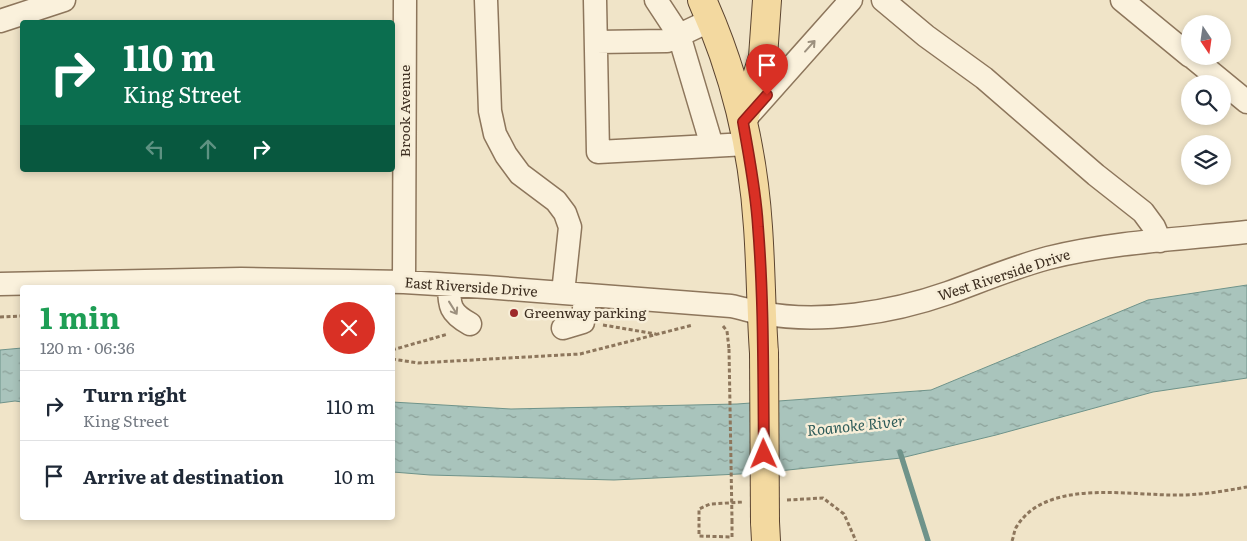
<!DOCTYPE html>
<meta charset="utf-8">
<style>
:root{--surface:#fff;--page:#f6f6f7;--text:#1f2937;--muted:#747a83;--line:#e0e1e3}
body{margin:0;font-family:Literata,serif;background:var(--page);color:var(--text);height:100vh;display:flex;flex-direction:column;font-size:19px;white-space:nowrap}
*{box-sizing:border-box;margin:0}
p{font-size:16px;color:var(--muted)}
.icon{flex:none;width:28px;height:28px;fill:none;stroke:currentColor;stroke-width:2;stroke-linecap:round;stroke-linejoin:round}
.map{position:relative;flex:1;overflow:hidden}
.details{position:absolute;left:20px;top:285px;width:375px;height:235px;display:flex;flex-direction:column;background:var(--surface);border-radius:5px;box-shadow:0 2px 8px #0003}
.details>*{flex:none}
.hud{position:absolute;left:20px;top:20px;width:375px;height:152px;border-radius:5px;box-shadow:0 2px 8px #0003;background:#0b6e4f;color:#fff;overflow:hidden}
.needle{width:32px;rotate:167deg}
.fabs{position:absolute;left:1181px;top:15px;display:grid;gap:10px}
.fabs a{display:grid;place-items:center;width:50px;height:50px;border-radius:50%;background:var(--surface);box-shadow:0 2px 8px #0003;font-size:25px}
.pin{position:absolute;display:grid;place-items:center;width:42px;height:42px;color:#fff;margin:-51px -21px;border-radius:50% 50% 50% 0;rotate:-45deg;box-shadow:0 0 5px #0007}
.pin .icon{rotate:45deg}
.me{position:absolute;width:55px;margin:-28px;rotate:359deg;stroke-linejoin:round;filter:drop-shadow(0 0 4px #0008)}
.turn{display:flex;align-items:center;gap:18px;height:105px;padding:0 20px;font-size:22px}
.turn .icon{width:65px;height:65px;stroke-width:2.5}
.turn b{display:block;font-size:35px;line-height:42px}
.lanes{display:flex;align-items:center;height:48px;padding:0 20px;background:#0003;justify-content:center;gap:25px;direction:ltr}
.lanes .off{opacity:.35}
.round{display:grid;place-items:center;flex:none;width:52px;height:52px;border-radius:26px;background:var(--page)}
.head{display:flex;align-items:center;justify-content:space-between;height:85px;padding:0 20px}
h1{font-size:30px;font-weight:700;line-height:38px;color:#1e9e55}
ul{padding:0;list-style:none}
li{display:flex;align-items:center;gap:15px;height:70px;padding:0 20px;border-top:1px solid var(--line)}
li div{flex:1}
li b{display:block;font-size:19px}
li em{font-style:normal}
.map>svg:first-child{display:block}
</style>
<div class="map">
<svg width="1247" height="541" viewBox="0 0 1247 541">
<defs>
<pattern id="water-ripples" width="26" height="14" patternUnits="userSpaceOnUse" patternTransform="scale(1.25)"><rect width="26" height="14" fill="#a9c4bc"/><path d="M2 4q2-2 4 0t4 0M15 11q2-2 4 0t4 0" fill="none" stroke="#8ba098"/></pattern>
</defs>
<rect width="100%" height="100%" fill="#f0e4c8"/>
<path fill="url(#water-ripples)" stroke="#6f938a" d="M 1247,285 L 1247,378 L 1153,392 L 996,435 L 901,458 L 760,473 L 614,480 L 430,475 L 393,472 L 392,402 L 511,409 L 737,404 L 931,390 L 1148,300 Z
M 22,348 L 22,402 L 15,401 L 0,403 L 0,350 Z"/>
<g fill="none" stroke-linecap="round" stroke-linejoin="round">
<path stroke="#6f938a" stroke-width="5.5" d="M 900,452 L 928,541"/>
<defs>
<path id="minor" d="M 486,0 L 490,111 L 495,134 L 506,155 L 520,174 L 556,201 L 565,213 L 570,227 L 563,293
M 595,0 L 598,152 L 747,144
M 656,0 L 679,35 L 712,146
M 883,0 L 926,36 L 984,78 L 1096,175 L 1143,212 L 1154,227 L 1160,241
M 1122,0 L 1190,56
M 0,21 L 64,0
M 596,42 L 667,41 L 711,20
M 1191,56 L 1247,102
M 745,119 L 851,0
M 404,282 L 405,0
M 0,284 L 241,279 L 404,282 L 486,287 L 731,306 C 741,308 751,311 761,313 C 820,324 891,313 948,293 C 981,281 1014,267 1048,258 C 1113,242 1181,239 1247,232
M 449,285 C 449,306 450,313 470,324
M 563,328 L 583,322 L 585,295"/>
<path id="major" d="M 702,0 C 734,71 753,149 758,227 C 761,269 761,311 764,353
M 743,122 L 763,57 L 767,0
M 765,522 L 766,541"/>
</defs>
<use href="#minor" stroke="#8d765c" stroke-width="25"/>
<use href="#major" stroke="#5b4430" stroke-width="30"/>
<path stroke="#8d765c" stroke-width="3" stroke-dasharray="4 2.5" stroke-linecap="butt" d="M 0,317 L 22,316
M 603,325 L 656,334
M 723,326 L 727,331 L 729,349
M 392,350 L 448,334
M 392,359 L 418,363 L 580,354 L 693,325
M 787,500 L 823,498 L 844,514 L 856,541
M 732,520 L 732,537 L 699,536 L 699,509 L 710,504 L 744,502
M 1012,541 C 1014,536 1014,530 1017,526 C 1047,478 1131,496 1179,495 C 1202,495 1224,491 1247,487"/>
<use href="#minor" stroke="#faf1dc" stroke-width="22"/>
<use href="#major" stroke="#f3d9a0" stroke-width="28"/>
<defs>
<path id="major-bridge" d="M 764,353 L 765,522"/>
</defs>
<use href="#major-bridge" stroke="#5b4430" stroke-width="30" stroke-linecap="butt"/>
<path stroke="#8d765c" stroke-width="3" stroke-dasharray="4 2.5" stroke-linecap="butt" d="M 729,349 L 732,520"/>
<use href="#major-bridge" stroke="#f3d9a0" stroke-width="28"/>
</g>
<defs><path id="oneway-shaft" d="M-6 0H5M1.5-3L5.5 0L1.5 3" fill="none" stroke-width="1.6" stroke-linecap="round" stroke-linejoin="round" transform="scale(1.25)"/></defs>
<g stroke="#9c907e">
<use href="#oneway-shaft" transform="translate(810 46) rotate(-48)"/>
<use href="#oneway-shaft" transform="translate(453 308) rotate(58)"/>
</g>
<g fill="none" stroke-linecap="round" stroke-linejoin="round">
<defs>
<path id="route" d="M 764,454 C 763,378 764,302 758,227 C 756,191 749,157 743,122 L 767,95"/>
</defs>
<use href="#route" stroke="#8d1f18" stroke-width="12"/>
<use href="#route" stroke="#d93025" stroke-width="9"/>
</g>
<circle fill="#9e2a2b" stroke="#f7eed8" stroke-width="2" cx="514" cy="313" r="5"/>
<g text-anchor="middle" stroke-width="5" stroke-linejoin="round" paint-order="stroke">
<g font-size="14" fill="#3d2e20" stroke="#f7eed8">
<text transform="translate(405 111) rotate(-90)" y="5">Brook Avenue</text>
<text transform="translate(1004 275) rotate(-18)" y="5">West Riverside Drive</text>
<text transform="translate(471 287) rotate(4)" y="5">East Riverside Drive</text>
</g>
<g font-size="14" fill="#3d2e20" stroke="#f7eed8" text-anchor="start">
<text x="524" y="318">Greenway parking</text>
</g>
<g font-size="15" font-style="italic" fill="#2f5d5a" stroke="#f7eed8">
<text transform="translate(856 426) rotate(-6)" y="5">Roanoke River</text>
</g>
</g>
</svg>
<div class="fabs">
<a><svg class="needle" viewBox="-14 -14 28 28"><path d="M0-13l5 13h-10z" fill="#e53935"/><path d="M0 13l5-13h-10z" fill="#747a83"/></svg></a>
<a><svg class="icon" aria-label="search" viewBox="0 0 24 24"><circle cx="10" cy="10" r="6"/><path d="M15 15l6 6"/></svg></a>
<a><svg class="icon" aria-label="layers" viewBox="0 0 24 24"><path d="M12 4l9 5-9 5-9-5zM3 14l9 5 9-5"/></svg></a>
</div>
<div class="pin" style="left:767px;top:95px;background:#d93025"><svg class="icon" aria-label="arrive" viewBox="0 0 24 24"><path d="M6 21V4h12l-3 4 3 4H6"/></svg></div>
<svg class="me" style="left:764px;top:454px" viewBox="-20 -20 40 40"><path d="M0-17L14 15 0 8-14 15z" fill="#d93025" stroke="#fff" stroke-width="4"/></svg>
<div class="hud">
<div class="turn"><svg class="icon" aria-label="right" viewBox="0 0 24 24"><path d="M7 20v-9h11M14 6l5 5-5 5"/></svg><div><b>110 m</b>King Street</div></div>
<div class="lanes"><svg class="icon off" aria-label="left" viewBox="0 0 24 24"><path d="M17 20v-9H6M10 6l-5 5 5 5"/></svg><svg class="icon off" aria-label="ahead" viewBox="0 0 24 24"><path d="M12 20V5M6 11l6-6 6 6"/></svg><svg class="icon" aria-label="right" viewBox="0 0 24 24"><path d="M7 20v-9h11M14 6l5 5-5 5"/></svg></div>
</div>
<section class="details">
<div class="head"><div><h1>1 min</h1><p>120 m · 06:36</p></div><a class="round" style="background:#d93025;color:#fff"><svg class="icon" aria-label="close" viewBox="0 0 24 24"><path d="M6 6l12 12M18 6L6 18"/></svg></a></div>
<ul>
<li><svg class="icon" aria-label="right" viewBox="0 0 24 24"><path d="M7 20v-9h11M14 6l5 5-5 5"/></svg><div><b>Turn right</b><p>King Street</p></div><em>110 m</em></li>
<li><svg class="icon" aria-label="arrive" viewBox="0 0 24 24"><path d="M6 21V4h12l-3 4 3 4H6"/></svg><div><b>Arrive at destination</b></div><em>10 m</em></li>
</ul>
</section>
</div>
